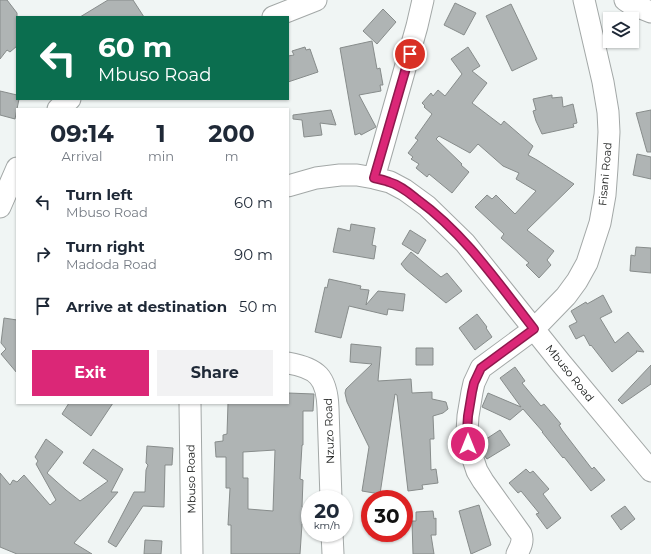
<!DOCTYPE html>
<style>
:root{--surface:#fff;--page:#f2f2f3;--text:#1f2937;--muted:#747a83;--accent:#db2777}
body{margin:0;font-family:Montserrat,sans-serif;background:var(--page);color:var(--text);height:100vh;display:flex;flex-direction:column;font-size:15px;white-space:nowrap}
*{box-sizing:border-box;margin:0}
p{font-size:13px;color:var(--muted)}
.icon{flex:none;width:22px;height:22px;fill:none;stroke:currentColor;stroke-width:2;stroke-linecap:round;stroke-linejoin:round}
.map{position:relative;flex:1;overflow:hidden}
.panel{position:absolute;left:16px;top:108px;width:273px;height:296px;display:flex;flex-direction:column;background:var(--surface);border-radius:0px;box-shadow:0 1px 3px #0004}
.panel>*{flex:none}
.top-card{position:absolute;left:16px;top:16px;width:273px;height:84px;border-radius:0px;box-shadow:0 1px 3px #0004;background:#0b6e4f;color:#fff;overflow:hidden}
.controls{position:absolute;left:603px;top:12px;display:grid;gap:8px}
.controls a{display:grid;place-items:center;width:36px;height:36px;border-radius:0px;background:var(--surface);box-shadow:0 1px 3px #0004;font-size:20px}
.speed{position:absolute;left:301px;top:490px;display:flex;gap:8px;font-size:20px;font-weight:700;text-align:center}
.speed>*{display:grid;place-content:center;width:52px;height:52px;border-radius:50%;background:var(--surface);box-shadow:0 1px 3px #0004;line-height:1}
.speed small{font-size:10px;font-weight:400}
.speed .limit{border:6px solid #d22;background:#fff;color:#111}
.pin{position:absolute;display:grid;place-items:center;width:34px;height:34px;color:#fff;margin:-17px;border:2px solid #fff;border-radius:50%;box-shadow:0 1px 4px #0007}
.me{position:absolute;width:44px;margin:-22px;rotate:0deg;stroke-linejoin:round;filter:drop-shadow(0 0 3px #0008)}
.turn{display:flex;align-items:center;gap:14px;height:84px;padding:0 16px;font-size:18px}
.turn .icon{width:52px;height:52px;stroke-width:2.5}
.turn b{display:block;font-size:28px;line-height:34px}
.eta{display:flex;justify-content:space-evenly;align-items:center;height:68px;text-align:center}
.eta b{font-size:24px;font-weight:700;line-height:28px}
.primary-button{display:flex;gap:8px;margin-top:auto;padding:8px 16px}
.primary-button a{flex:1;height:46px;border-radius:0px;background:var(--accent);color:#fff;font-size:16px;font-weight:700;line-height:46px;text-align:center}
.primary-button a+a{background:var(--page);color:var(--text)}
ul{padding:0;list-style:none}
li{display:flex;align-items:center;gap:12px;height:52px;padding:0 16px}
li div{flex:1}
li b{display:block;font-size:15px}
li em{font-style:normal}
.map>svg:first-child{display:block}
</style>
<div class="map">
<svg width="651" height="554" viewBox="0 0 651 554">
<rect width="100%" height="100%" fill="#f0f5f4"/>
<path fill="#afb4b4" stroke="#878c8b" fill-rule="evenodd" d="M 0,0 L 7,0 L 17,13 L 17,46 L 10,52 L 7,50 L 0,59 Z
M 108,0 L 133,0 L 144,17 L 80,17 Z
M 455,3 L 476,13 L 464,35 L 444,25 Z
M 511,4 L 537,59 L 512,71 L 486,16 Z
M 383,9 L 396,22 L 377,44 L 363,31 Z
M 372,41 L 377,69 L 380,68 L 383,85 L 380,85 L 381,91 L 359,95 L 376,127 L 361,135 L 360,133 L 355,135 L 340,48 Z
M 305,47 L 306,50 L 310,49 L 318,72 L 288,82 L 288,56 L 294,55 L 292,51 Z
M 468,47 L 480,66 L 472,71 L 487,83 L 472,103 L 501,125 L 504,121 L 533,146 L 528,155 L 537,160 L 574,184 L 527,230 L 554,251 L 547,260 L 551,265 L 539,278 L 526,265 L 529,263 L 501,238 L 504,234 L 475,207 L 487,195 L 492,199 L 496,195 L 515,214 L 536,191 L 516,179 L 519,173 L 503,166 L 478,144 L 470,153 L 439,136 L 436,139 L 462,164 L 461,165 L 469,172 L 452,193 L 429,174 L 427,177 L 416,168 L 419,164 L 411,159 L 413,157 L 408,153 L 418,140 L 415,138 L 432,114 L 424,107 L 425,106 L 422,103 L 431,93 L 433,96 L 438,90 L 445,96 L 462,74 L 451,59 Z
M 0,91 L 17,95 L 17,99 L 19,99 L 15,119 L 0,115 Z
M 552,95 L 552,98 L 562,97 L 563,107 L 573,104 L 577,123 L 573,124 L 574,127 L 542,134 L 536,121 L 533,111 L 536,110 L 533,99 Z
M 331,110 L 336,125 L 320,123 L 322,135 L 304,137 L 302,120 L 293,119 L 293,115 Z
M 651,110 L 651,152 L 647,152 L 636,113 Z
M 637,154 L 651,157 L 651,179 L 633,175 Z
M 351,224 L 375,228 L 372,245 L 376,246 L 374,259 L 333,252 L 338,228 L 350,231 Z
M 410,230 L 426,240 L 418,254 L 402,244 Z
M 636,247 L 651,248 L 651,273 L 630,271 L 631,255 L 635,256 Z
M 411,252 L 441,277 L 447,273 L 462,291 L 446,303 L 406,270 L 401,264 Z
M 329,279 L 361,286 L 360,289 L 369,290 L 366,305 L 378,291 L 405,294 L 403,311 L 388,309 L 387,315 L 349,306 L 341,338 L 315,332 L 325,287 L 327,288 Z
M 603,295 L 612,312 L 600,318 L 615,343 L 628,332 L 644,352 L 636,351 L 637,352 L 612,372 L 591,345 L 590,346 L 584,335 L 576,339 L 569,326 L 577,322 L 571,311 L 586,302 L 587,304 Z
M 477,314 L 487,327 L 486,328 L 492,337 L 475,350 L 459,328 Z
M 4,318 L 17,320 L 17,373 L 1,354 L 6,349 L 1,343 Z
M 351,344 L 381,347 L 378,381 L 411,379 L 412,393 L 432,392 L 432,399 L 446,402 L 448,409 L 443,413 L 433,416 L 434,439 L 430,439 L 431,470 L 436,469 L 438,483 L 422,485 L 423,489 L 408,491 L 397,395 L 395,394 L 380,494 L 362,491 L 369,447 L 347,402 L 345,393 L 346,389 L 372,364 L 350,362 Z
M 416,348 L 433,348 L 433,365 L 416,365 Z
M 651,365 L 651,384 L 622,404 L 618,400 Z
M 515,367 L 525,381 L 522,383 L 541,406 L 544,404 L 561,424 L 559,425 L 562,430 L 592,469 L 594,467 L 605,480 L 591,491 L 564,457 L 563,458 L 542,432 L 543,432 L 523,409 L 510,420 L 482,407 L 488,393 L 521,407 L 500,378 Z
M 288,393 L 314,394 L 313,411 L 303,411 L 303,445 L 302,445 L 300,479 L 303,480 L 302,507 L 305,507 L 306,524 L 302,524 L 300,554 L 231,554 L 231,525 L 228,525 L 230,488 L 226,488 L 226,457 L 216,457 L 215,442 L 223,441 L 223,435 L 227,434 L 228,403 L 288,403 ZM 275,450 L 273,511 L 248,509 L 248,478 L 243,478 L 243,452 Z
M 69,403 L 113,403 L 91,436 L 62,414 Z
M 500,430 L 510,445 L 487,459 L 484,455 L 480,443 Z
M 46,439 L 63,452 L 47,473 L 66,490 L 80,501 L 108,481 L 83,463 L 93,449 L 123,469 L 111,492 L 118,492 L 74,543 L 92,554 L 17,554 L 0,547 L 0,473 L 10,485 L 13,480 L 17,482 L 24,475 L 50,505 L 56,500 L 36,464 L 38,461 L 35,457 Z
M 147,446 L 173,448 L 172,465 L 165,465 L 164,507 L 143,506 L 116,547 L 108,542 L 134,492 L 145,492 L 146,470 L 148,465 L 146,463 Z
M 526,469 L 530,473 L 533,471 L 549,489 L 543,494 L 561,518 L 547,529 L 536,514 L 539,513 L 521,491 L 518,493 L 509,483 Z
M 479,505 L 491,545 L 471,554 L 459,511 Z
M 625,506 L 635,519 L 621,530 L 611,516 Z
M 433,511 L 434,519 L 436,518 L 436,535 L 431,535 L 434,554 L 413,554 L 412,521 L 416,521 L 416,512 Z
M 145,540 L 162,541 L 161,554 L 144,554 Z"/>
<g fill="none" stroke-linecap="round" stroke-linejoin="round">
<defs>
<path id="minor" d="M 625,0 L 631,4 L 651,12
M 273,17 L 316,0
M 58,109 L 70,99
M 374,178 L 417,26 L 423,0
M 288,186 L 316,178 L 340,175 L 357,175 L 374,178 L 390,182 L 405,190 L 427,206 L 465,243 L 561,363 L 651,471
M 0,207 L 17,168
M 288,363 C 317,368 327,377 328,408 L 331,499
M 190,403 L 192,554
M 332,533 L 333,554
M 517,554 C 520,548 524,541 521,534 L 483,481 L 477,471 L 468,444 L 467,432 L 468,416 L 472,392 L 474,383 L 481,368 L 534,329 L 566,296 L 577,281 L 587,263 L 600,223 L 605,195 L 607,168 L 609,132 L 608,112 L 603,82 L 584,0"/>
</defs>
<use href="#minor" stroke="#a3a8a7" stroke-width="23"/>
<use href="#minor" stroke="#fff" stroke-width="21"/>
</g>
<g fill="none" stroke-linecap="round" stroke-linejoin="round">
<defs>
<path id="route" d="M 410,54 L 374,178 C 379,179 384,180 389,182 C 400,185 409,193 418,200 C 465,234 498,283 534,329 L 481,368 L 474,383 L 472,392 L 468,416 L 467,432 L 468,444"/>
</defs>
<use href="#route" stroke="#8e194d" stroke-width="10"/>
<use href="#route" stroke="#db2777" stroke-width="7"/>
</g>
<g text-anchor="middle" stroke-width="3.5" stroke-linejoin="round" paint-order="stroke">
<g font-size="11" fill="#141615" stroke="#fff">
<text transform="translate(605 174) rotate(-85)" y="4">Fisani Road</text>
<text transform="translate(570 373) rotate(51)" y="4">Mbuso Road</text>
<text transform="translate(329 431) rotate(-92)" y="4">Nzuzo Road</text>
<text transform="translate(191 479) rotate(-91)" y="4">Mbuso Road</text>
</g>
</g>
</svg>
<div class="controls">
<a><svg class="icon" aria-label="layers" viewBox="0 0 24 24"><path d="M12 4l9 5-9 5-9-5zM3 14l9 5 9-5"/></svg></a>
</div>
<div class="speed"><div>20<small>km/h</small></div><div class="limit">30</div></div>
<div class="pin" style="left:410px;top:54px;background:#d93025"><svg class="icon" aria-label="arrive" viewBox="0 0 24 24"><path d="M6 21V4h12l-3 4 3 4H6"/></svg></div>
<svg class="me" style="left:468px;top:444px" viewBox="-20 -20 40 40"><circle r="17" fill="#db2777" stroke="#fff" stroke-width="3"/><path d="M0-11L8 9 0 5-8 9z" fill="#fff"/></svg>
<div class="top-card">
<div class="turn"><svg class="icon" aria-label="left" viewBox="0 0 24 24"><path d="M17 20v-9H6M10 6l-5 5 5 5"/></svg><div><b>60 m</b>Mbuso Road</div></div>
</div>
<section class="panel">
<div class="eta">
<div><b>09:14</b><p>Arrival</p></div>
<div><b>1</b><p>min</p></div>
<div><b>200</b><p>m</p></div>
</div>
<ul>
<li><svg class="icon" aria-label="left" viewBox="0 0 24 24"><path d="M17 20v-9H6M10 6l-5 5 5 5"/></svg><div><b>Turn left</b><p>Mbuso Road</p></div><em>60 m</em></li>
<li><svg class="icon" aria-label="right" viewBox="0 0 24 24"><path d="M7 20v-9h11M14 6l5 5-5 5"/></svg><div><b>Turn right</b><p>Madoda Road</p></div><em>90 m</em></li>
<li><svg class="icon" aria-label="arrive" viewBox="0 0 24 24"><path d="M6 21V4h12l-3 4 3 4H6"/></svg><div><b>Arrive at destination</b></div><em>50 m</em></li>
</ul>
<div class="primary-button"><a>Exit</a><a>Share</a></div>
</section>
</div>
